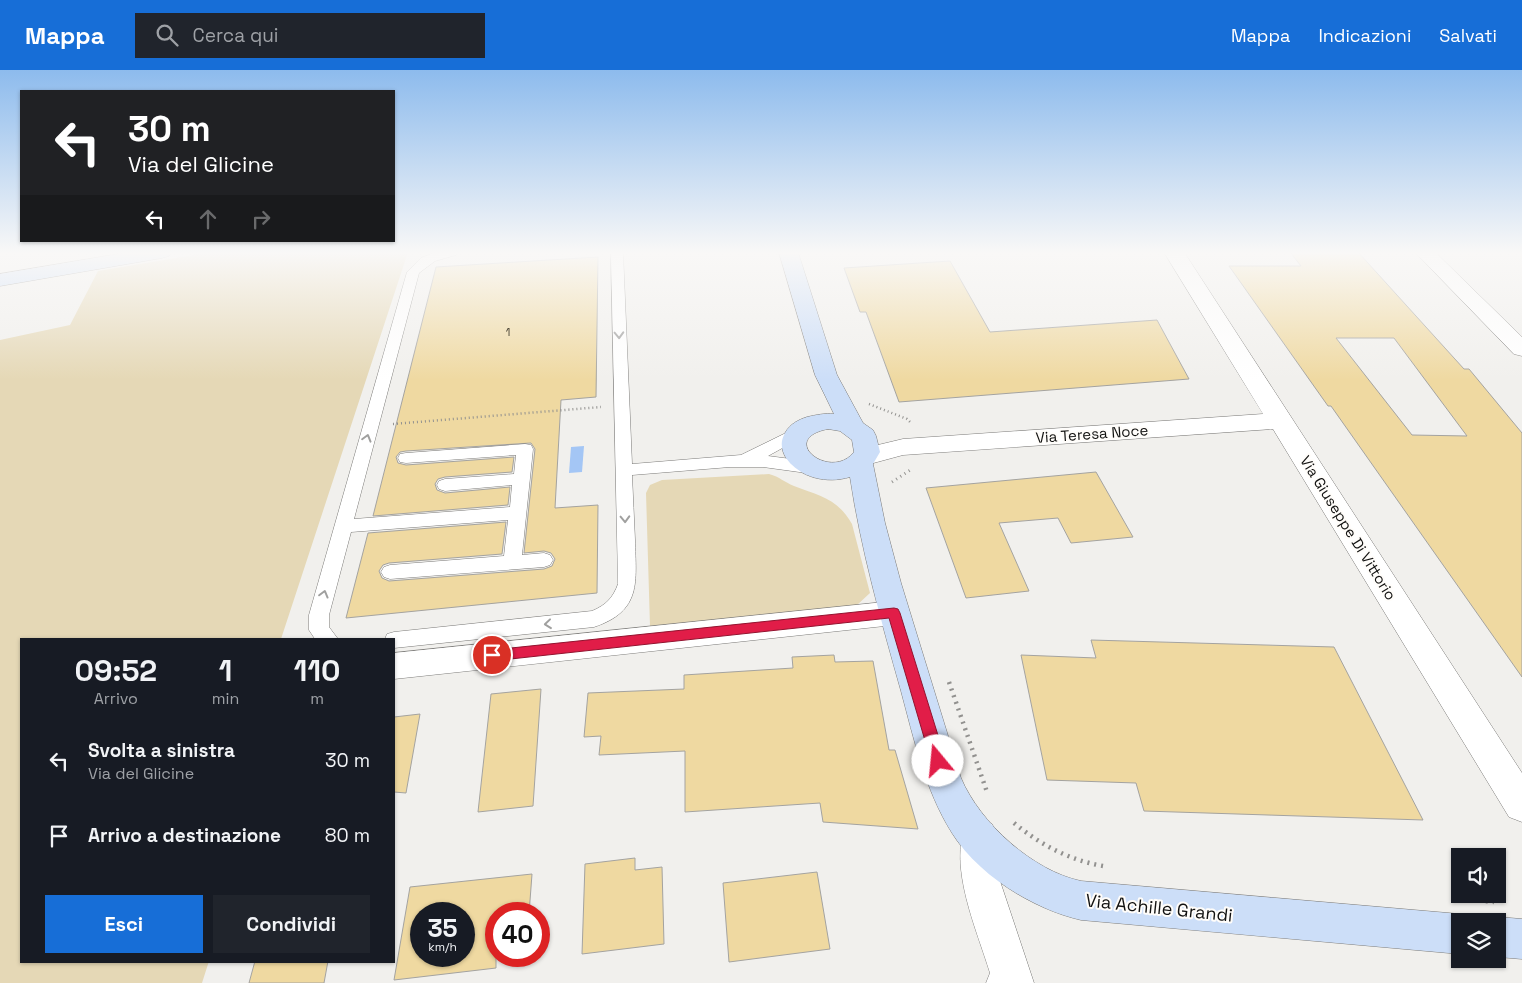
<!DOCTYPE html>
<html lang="it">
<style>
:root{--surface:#171b24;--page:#20242c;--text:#f1f3f6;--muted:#9ea1a6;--accent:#176ed7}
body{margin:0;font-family:"Space Grotesk",sans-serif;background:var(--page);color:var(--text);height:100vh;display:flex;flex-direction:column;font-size:19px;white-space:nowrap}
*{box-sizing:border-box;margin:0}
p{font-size:16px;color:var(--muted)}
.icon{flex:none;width:28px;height:28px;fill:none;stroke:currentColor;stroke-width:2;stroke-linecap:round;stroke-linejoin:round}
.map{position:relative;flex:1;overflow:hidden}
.sheet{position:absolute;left:20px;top:568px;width:375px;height:325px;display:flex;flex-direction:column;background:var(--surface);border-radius:0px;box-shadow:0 1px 4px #0004}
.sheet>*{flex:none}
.guide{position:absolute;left:20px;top:20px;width:375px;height:152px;border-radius:0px;box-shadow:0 1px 4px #0004;background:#202124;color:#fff;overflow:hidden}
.fabs{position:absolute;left:1451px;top:778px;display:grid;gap:10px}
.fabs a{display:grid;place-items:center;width:55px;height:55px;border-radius:0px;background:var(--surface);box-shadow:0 1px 4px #0004;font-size:25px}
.speed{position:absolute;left:410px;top:832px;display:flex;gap:10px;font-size:25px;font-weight:700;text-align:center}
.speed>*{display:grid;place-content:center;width:65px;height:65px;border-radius:50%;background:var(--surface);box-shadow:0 1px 4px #0004;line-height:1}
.speed small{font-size:12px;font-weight:400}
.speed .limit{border:8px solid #d22;background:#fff;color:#111}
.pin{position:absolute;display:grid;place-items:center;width:42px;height:42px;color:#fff;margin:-21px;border:2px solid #fff;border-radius:50%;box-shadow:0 1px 5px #0007}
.me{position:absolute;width:55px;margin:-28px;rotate:343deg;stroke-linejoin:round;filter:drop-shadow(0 0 4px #0008)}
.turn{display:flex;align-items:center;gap:18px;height:105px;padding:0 25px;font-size:22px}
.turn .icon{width:65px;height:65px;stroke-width:2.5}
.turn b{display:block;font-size:35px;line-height:42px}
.lanes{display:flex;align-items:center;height:48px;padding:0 25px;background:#0003;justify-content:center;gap:25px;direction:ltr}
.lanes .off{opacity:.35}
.eta{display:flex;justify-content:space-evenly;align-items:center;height:85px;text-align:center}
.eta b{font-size:30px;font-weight:600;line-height:35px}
.cta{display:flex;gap:10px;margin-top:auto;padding:10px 25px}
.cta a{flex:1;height:58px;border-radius:0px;background:var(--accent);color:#fff;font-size:20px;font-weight:600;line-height:58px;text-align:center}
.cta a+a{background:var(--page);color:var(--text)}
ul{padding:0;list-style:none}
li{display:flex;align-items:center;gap:15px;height:75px;padding:0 25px}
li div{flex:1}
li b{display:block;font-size:19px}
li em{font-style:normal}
header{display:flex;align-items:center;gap:30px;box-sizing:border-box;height:70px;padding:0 25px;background:var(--accent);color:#fff}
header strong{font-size:24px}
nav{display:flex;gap:28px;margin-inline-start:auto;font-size:18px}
.search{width:350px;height:45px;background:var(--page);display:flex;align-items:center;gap:12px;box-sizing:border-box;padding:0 18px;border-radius:0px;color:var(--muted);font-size:19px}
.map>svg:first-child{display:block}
</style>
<header>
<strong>Mappa</strong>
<div class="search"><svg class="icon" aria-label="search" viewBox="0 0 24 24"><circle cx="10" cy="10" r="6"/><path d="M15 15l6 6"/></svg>Cerca qui</div>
<nav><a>Mappa</a><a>Indicazioni</a><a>Salvati</a></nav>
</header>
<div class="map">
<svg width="1522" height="913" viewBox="0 0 1522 913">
<rect width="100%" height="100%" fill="#f1f0ed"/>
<path fill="#e5d8b6" d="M 212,182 L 408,182 L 281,569 L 21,569 L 21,891 L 209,891 L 202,913 L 0,913 L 0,270 L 70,255 L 98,201 Z
M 769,404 C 780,407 784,412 794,416 C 820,426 837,428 852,454 L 870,523 L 856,536 L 650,556 L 646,423 L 650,415 L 662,410 Z"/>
<path fill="#a4c6f5" d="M 584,376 L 582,402 L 569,403 L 571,377 Z"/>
<path fill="#efd9a1" stroke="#a4a3a0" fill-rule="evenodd" d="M 1290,182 L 1358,182 L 1464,299 L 1469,299 L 1522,363 L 1522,607 L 1331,336 L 1328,336 L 1229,196 L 1301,196 ZM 1336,268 L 1394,268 L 1467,366 L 1412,365 Z
M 598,187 L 596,327 L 561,330 L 555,438 L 598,435 L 597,523 L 346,548 L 368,463 L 506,452 L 502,484 L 389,493 L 383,495 L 379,501 L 382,508 L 389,511 L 544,499 L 552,496 L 555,489 L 551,483 L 544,481 L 524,483 L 535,379 L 531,373 L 406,381 L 400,382 L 396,387 L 398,393 L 406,395 L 514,387 L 512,402 L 445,407 L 438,409 L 435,414 L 437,420 L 445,423 L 510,417 L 508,435 L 373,446 L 436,197 Z
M 950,191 L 990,262 L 1157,250 L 1189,309 L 899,332 L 866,242 L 860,242 L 844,198 Z
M 1096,402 L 1133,467 L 1071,473 L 1058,448 L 999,453 L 1029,521 L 966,528 L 926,418 Z
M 1091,570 L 1334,577 L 1423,750 L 1144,741 L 1136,713 L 1047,710 L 1021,585 L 1096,588 Z
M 834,585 L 835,592 L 873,591 L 889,680 L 895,680 L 918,759 L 823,752 L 820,733 L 685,742 L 685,681 L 599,685 L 601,666 L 584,667 L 588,623 L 684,619 L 684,605 L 793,598 L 792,587 Z
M 541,619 L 533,736 L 478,742 L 491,624 Z
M 420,644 L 406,723 L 394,722 L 394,647 Z
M 635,788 L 635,800 L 662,797 L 664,874 L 582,884 L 585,794 Z
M 817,802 L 830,879 L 729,892 L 723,813 Z
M 532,804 L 529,844 L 496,844 L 496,898 L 394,910 L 410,817 ZM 421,844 L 464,844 L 464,886 L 421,886 Z
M 255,891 L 328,891 L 324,913 L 249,913 Z"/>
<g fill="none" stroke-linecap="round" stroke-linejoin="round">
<defs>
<path id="lane" d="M 436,182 L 458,182 L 456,185 L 435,191 L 419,203 L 354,449 L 510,437 L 512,415 L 445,421 L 439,419 L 437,415 L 439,411 L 445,409 L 514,404 L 516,385 L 406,393 L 400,392 L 398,388 L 400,384 L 406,383 L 525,374 L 531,375 L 533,379 L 522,485 L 544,483 L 550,485 L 553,490 L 550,495 L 544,497 L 390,509 L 384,507 L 381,502 L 384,497 L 390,495 L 504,486 L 508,450 L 351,462 L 329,545 L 329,557 L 338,569 L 315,569 L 309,560 L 309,545 L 407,202 L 421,188 Z
M 611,182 L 623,182 L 632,394 L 741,385 L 798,357 L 804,358 L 806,362 L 804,366 L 768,386 L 814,392 L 820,394 L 822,398 L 820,402 L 814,404 L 763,397 L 730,397 L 632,405 C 633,427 634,448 635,470 C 636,512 642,541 594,557 L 394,578 L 394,569 L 385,569 L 387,564 L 394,562 L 592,541 C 606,535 613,528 618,514 Z"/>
<path id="street" d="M 1164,182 L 1184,182 L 1522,703 L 1522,752 L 1509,747 L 1273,359 L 903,385 L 866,395 L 857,392 L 853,386 L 857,380 L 903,369 L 1263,344 Z
M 1415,182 L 1435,182 L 1522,267 L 1522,286 L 1514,284 Z
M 894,531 L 905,534 L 909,543 L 905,552 L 894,555 L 394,609 L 394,583 Z
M 979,749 L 992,754 L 997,767 L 1000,811 L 1034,913 L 986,913 L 990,903 C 977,860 948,797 966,754 Z"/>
<path id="secondary" d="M 130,182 L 172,182 L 169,186 L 162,188 L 0,216 L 0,204 Z
M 779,182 L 798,182 L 837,305 L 863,353 L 873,360 L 876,366 L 880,382 L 873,394 L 885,453 L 901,513 L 961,708 C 980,753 1033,801 1081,811 L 1460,844 L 1475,851 L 1460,851 L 1460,884 L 1081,850 C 1033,839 978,805 952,763 C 925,720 914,669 901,621 C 881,550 861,480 850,407 C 827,414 800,408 786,388 C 781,379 780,372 785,363 C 790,354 798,350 807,347 C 816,345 825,343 834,344 L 815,305 ZM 828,359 L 840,361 L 852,370 L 854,382 C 831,412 776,369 828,359 Z
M 1498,847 L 1522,849 L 1522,889 L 1498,887 L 1498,851 L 1488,851 Z"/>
</defs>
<use href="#lane" stroke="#7c7b79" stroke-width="1"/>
<use href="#street" stroke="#7c7b79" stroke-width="1"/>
<use href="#secondary" stroke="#7c7b79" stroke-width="1"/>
<path stroke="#92918f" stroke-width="2.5" stroke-dasharray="1 3" stroke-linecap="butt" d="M 869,334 L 907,349 L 911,353
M 393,354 L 601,337"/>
<path stroke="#92918f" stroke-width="3" stroke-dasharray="1 4" stroke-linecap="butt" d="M 892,412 L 912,399"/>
<path stroke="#92918f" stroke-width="4.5" stroke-dasharray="2 5" stroke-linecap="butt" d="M 949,612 L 987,722
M 1014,753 C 1041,775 1069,790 1103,796
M 1465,829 L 1494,832"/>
<use href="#lane" fill="#fff" fill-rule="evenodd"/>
<use href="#street" fill="#fff" fill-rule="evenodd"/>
<use href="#secondary" fill="#ccdef8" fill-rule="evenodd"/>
</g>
<defs><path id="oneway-chevron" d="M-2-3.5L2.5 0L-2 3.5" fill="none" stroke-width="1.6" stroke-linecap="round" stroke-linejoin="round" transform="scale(1.25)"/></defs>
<g stroke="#a0a09f">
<use href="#oneway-chevron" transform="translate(619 265) rotate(88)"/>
<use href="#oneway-chevron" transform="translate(367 368) rotate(-74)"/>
<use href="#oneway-chevron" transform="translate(625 449) rotate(88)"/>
<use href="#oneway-chevron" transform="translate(324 524) rotate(-75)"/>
<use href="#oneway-chevron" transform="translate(548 554) rotate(174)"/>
</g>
<linearGradient id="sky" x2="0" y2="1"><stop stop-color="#8dbbed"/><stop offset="0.59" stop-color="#f9f8f7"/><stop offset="1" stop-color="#f9f8f7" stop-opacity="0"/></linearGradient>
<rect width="1522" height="310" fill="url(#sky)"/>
<path fill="#e11d48" stroke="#92132f" d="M 894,538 L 898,539 L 900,543 L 946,691 L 944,696 L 938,698 L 933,696 L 931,691 L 889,548 L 492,591 L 488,589 L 486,585 L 488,582 L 492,580 Z"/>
<g text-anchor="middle" stroke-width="4" stroke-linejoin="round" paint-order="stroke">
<g font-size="11" fill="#484334">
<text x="508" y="266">1</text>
</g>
<g font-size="15" fill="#111110" stroke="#fffdfa">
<text transform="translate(1092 364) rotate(-4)" y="5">Via Teresa Noce</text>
<text transform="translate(1348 458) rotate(58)" y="5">Via Giuseppe Di Vittorio</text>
</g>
<g font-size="18" fill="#111110" stroke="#fffdfa">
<text transform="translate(1159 838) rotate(6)" y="6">Via Achille Grandi</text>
</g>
</g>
</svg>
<div class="fabs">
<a><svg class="icon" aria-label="sound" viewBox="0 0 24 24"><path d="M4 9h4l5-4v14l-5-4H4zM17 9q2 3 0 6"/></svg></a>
<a><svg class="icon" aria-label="layers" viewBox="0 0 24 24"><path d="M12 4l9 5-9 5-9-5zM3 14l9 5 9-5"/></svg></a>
</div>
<div class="speed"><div>35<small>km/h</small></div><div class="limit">40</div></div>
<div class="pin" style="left:492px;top:585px;background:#d93025"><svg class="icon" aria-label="arrive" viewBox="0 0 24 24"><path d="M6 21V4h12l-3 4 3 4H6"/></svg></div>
<svg class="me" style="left:938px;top:691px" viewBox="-20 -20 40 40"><circle r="19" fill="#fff"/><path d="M0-13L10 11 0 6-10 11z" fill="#e11d48"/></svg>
<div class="guide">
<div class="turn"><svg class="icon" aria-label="left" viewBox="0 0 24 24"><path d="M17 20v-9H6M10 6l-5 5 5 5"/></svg><div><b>30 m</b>Via del Glicine</div></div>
<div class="lanes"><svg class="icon" aria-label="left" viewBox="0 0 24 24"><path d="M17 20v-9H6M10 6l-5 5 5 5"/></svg><svg class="icon off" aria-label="ahead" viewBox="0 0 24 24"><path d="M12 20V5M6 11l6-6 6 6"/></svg><svg class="icon off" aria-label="right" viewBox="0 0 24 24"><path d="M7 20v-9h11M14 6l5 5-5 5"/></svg></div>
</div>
<section class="sheet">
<div class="eta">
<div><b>09:52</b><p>Arrivo</p></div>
<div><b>1</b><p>min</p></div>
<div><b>110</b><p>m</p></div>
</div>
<ul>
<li><svg class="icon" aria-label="left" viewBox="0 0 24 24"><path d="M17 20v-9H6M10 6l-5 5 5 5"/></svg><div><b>Svolta a sinistra</b><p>Via del Glicine</p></div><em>30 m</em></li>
<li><svg class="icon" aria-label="arrive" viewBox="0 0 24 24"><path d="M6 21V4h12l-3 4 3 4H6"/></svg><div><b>Arrivo a destinazione</b></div><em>80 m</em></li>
</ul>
<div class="cta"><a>Esci</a><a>Condividi</a></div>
</section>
</div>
